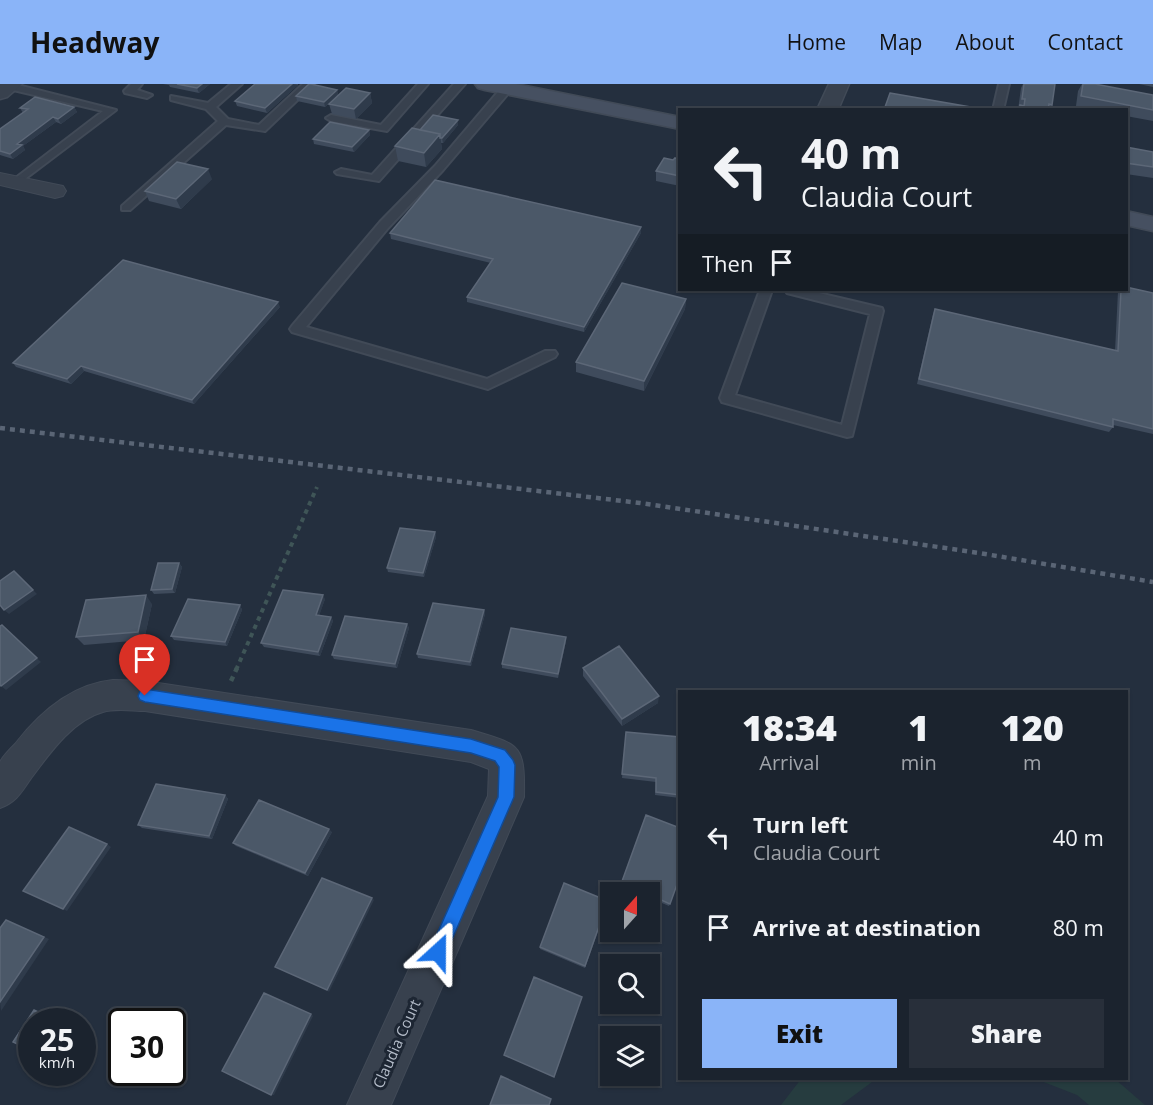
<!DOCTYPE html>
<style>
:root{--surface:#1b232e;--page:#282f3a;--text:#f1f3f6;--muted:#a0a4aa;--line:#39404a;--accent:#8ab4f8}
body{margin:0;font-family:"Open Sans",sans-serif;background:var(--page);color:var(--text);height:100vh;display:flex;flex-direction:column;font-size:22px;white-space:nowrap}
*{box-sizing:border-box;margin:0}
p{font-size:20px;color:var(--muted)}
.icon{flex:none;width:33px;height:33px;fill:none;stroke:currentColor;stroke-width:2;stroke-linecap:round;stroke-linejoin:round}
.map{position:relative;flex:1;overflow:hidden}
.details{position:absolute;left:678px;top:606px;width:450px;height:390px;display:flex;flex-direction:column;background:var(--surface);border-radius:0px;box-shadow:0 2px 4px #0004,0 0 0 2px var(--line)}
.details>*{flex:none}
.banner{position:absolute;left:678px;top:24px;width:450px;height:183px;border-radius:0px;box-shadow:0 2px 4px #0004,0 0 0 2px var(--line);background:#1b232e;color:var(--text);overflow:hidden}
.needle{width:39px;rotate:21deg}
.buttons{position:absolute;left:600px;top:798px;display:grid;gap:12px}
.buttons a{display:grid;place-items:center;width:60px;height:60px;border-radius:0px;background:var(--surface);box-shadow:0 2px 4px #0004,0 0 0 2px var(--line);font-size:30px}
.speed{position:absolute;left:18px;top:924px;display:flex;gap:12px;font-size:30px;font-weight:700;text-align:center}
.speed>*{display:grid;place-content:center;width:78px;height:78px;border-radius:50%;background:var(--surface);box-shadow:0 2px 4px #0004,0 0 0 2px var(--line);line-height:1}
.speed small{font-size:15px;font-weight:400}
.speed .limit{border:3px solid #111;border-radius:9px;background:#fff;color:#111}
.pin{position:absolute;display:grid;place-items:center;width:51px;height:51px;color:#fff;margin:-62px -26px;border-radius:50% 50% 50% 0;rotate:-45deg;box-shadow:0 0 6px #0007}
.pin .icon{rotate:45deg}
.me{position:absolute;width:66px;margin:-33px;rotate:24deg;stroke-linejoin:round;filter:drop-shadow(0 0 4px #0008)}
.turn{display:flex;align-items:center;gap:21px;height:126px;padding:0 24px;font-size:27px}
.turn .icon{width:78px;height:78px;stroke-width:2.5}
.turn b{display:block;font-size:42px;line-height:51px}
.then{display:flex;align-items:center;height:57px;padding:0 24px;background:#0003;gap:12px;font-size:22px}
.eta{display:flex;justify-content:space-evenly;align-items:center;height:102px;text-align:center}
.eta b{font-size:36px;font-weight:800;line-height:42px}
.action{display:flex;gap:12px;margin-top:auto;padding:12px 24px}
.action a{flex:1;height:69px;border-radius:0px;background:var(--accent);color:#111;font-size:24px;font-weight:800;line-height:69px;text-align:center}
.action a+a{background:var(--page);color:var(--text)}
ul{padding:0;list-style:none}
li{display:flex;align-items:center;gap:18px;height:90px;padding:0 24px}
li div{flex:1}
li b{display:block;font-size:22px}
li em{font-style:normal}
header{display:flex;align-items:center;gap:36px;box-sizing:border-box;height:84px;padding:0 30px;background:var(--accent);color:#111}
header strong{font-size:28px}
nav{display:flex;gap:33px;margin-inline-start:auto;font-size:21px}
.map>svg:first-child{display:block}
</style>
<header>
<strong>Headway</strong>
<nav><a>Home</a><a>Map</a><a>About</a><a>Contact</a></nav>
</header>
<div class="map">
<svg width="1153" height="1021" viewBox="0 0 1153 1021">
<rect width="100%" height="100%" fill="#242f3e"/>
<path fill="#263c3f" d="M 801,995 L 801,994 L 876,995 L 841,1021 L 781,1021 Z
M 1036,995 L 1115,995 L 1145,1021 L 1089,1021 L 1077,1011 Z"/>
<g fill="none" stroke-linecap="round" stroke-linejoin="round">
<defs>
<path id="service" d="M 0,0 L 14,0 L 116,26 L 17,101 L 13,100 L 13,96 L 103,27 L 0,3 Z
M 131,0 L 142,0 L 137,6 L 152,11 L 147,14 L 125,9 L 124,7 Z
M 231,0 L 242,0 L 216,23 L 228,35 L 259,41 L 303,0 L 314,0 L 265,47 L 226,41 L 130,126 L 122,126 L 122,122 L 218,37 L 206,25 L 171,16 L 171,12 L 208,19 Z
M 418,0 L 428,0 L 387,47 L 331,37 L 326,34 L 331,31 L 381,41 Z
M 454,0 L 465,0 L 379,97 L 337,90 L 335,88 L 341,85 L 372,91 Z
M 999,0 L 1009,0 L 1003,26 L 993,26 Z
M 507,1 L 512,4 L 511,6 L 443,86 L 388,144 L 306,243 L 487,295 L 545,267 L 555,267 L 557,270 L 555,273 L 488,305 L 292,248 L 290,245 L 292,242 L 380,138 L 435,82 L 503,2 Z
M 760,206 L 772,206 L 735,311 L 842,341 L 870,230 L 787,209 L 785,206 L 806,206 L 882,224 L 883,227 L 852,352 L 847,353 L 722,318 L 720,314 Z"/>
<path id="minor" d="M 0,89 L 63,102 L 66,107 L 63,112 L 55,114 L 0,101 Z
M 113,596 L 145,597 L 471,646 C 520,661 525,659 524,713 L 391,1021 L 347,1021 L 488,712 L 489,685 L 471,678 L 145,627 C 132,627 116,624 103,628 C 73,636 50,669 32,693 C 22,707 17,718 0,724 C 0,713 0,687 0,678 C 3,672 10,665 15,660 C 39,629 72,600 113,596 Z"/>
<path id="tertiary" d="M 0,0 L 22,0 L 7,13 L 0,15 Z
M 829,0 L 849,0 L 838,26 L 817,26 Z"/>
<path id="secondary" d="M 475,0 L 516,0 L 680,33 L 680,45 L 485,6 L 478,4 Z
M 1126,127 L 1153,133 L 1153,147 L 1126,141 Z"/>
</defs>
<use href="#service" stroke="#414a57" stroke-width="4"/>
<use href="#minor" stroke="#414a57" stroke-width="2"/>
<use href="#tertiary" stroke="#414a57" stroke-width="3"/>
<use href="#secondary" stroke="#414a57" stroke-width="3"/>
<path stroke="#3f5557" stroke-width="4" stroke-dasharray="4.5 4.5" stroke-linecap="butt" d="M 236,586 L 317,403"/>
<path stroke="#3f5557" stroke-width="4.5" stroke-dasharray="5 5" stroke-linecap="butt" d="M 231,597 L 237,584"/>
<use href="#service" fill="#38414e" fill-rule="evenodd"/>
<use href="#minor" fill="#38414e" fill-rule="evenodd"/>
<use href="#tertiary" fill="#38414e" fill-rule="evenodd"/>
<use href="#secondary" fill="#465061" fill-rule="evenodd"/>
<path stroke="#5a6575" stroke-width="4.5" stroke-dasharray="5 5" stroke-linecap="butt" d="M 0,344 L 640,419 L 979,469 L 1153,498"/>
</g>
<path fill="#3f4b5c" d="M 163,0 L 210,0 L 199,9 L 170,3 L 169,1 Z
M 255,0 L 298,0 L 298,1 L 267,29 L 237,22 L 235,17 Z
M 1023,0 L 1055,0 L 1052,21 L 1050,26 L 1018,26 L 1021,4 Z
M 1082,0 L 1095,0 L 1153,11 L 1153,37 L 1126,32 L 1126,26 L 1094,26 L 1076,22 L 1078,7 Z
M 1139,0 L 1153,0 L 1153,3 Z
M 337,6 L 338,11 L 325,23 L 297,17 L 296,12 Z
M 370,9 L 372,19 L 356,35 L 332,30 L 329,20 Z
M 74,23 L 77,28 L 61,40 L 56,38 L 23,62 L 25,66 L 13,75 L 0,71 L 0,45 L 23,29 L 20,24 Z
M 458,36 L 458,41 L 443,59 L 441,59 L 442,65 L 426,83 L 398,77 L 395,62 L 420,46 Z
M 369,46 L 370,51 L 354,68 L 314,60 L 313,55 Z
M 1126,63 L 1153,68 L 1153,94 L 1126,90 Z
M 680,76 L 680,102 L 656,97 L 656,87 Z
M 212,95 L 181,125 L 149,117 L 145,107 Z
M 390,149 L 641,149 L 584,248 L 467,218 L 467,213 L 491,179 L 391,155 Z
M 1119,206 L 1153,209 L 1153,350 L 1113,341 L 1113,343 L 1109,348 L 917,300 L 933,230 L 935,225 L 1115,267 L 1118,207 Z
M 686,215 L 685,225 L 644,307 L 576,288 L 576,278 Z
M 280,223 L 194,320 L 84,287 L 71,300 L 16,283 L 13,279 Z
M 435,448 L 436,453 L 424,493 L 388,488 L 387,484 Z
M 179,479 L 182,483 L 175,509 L 154,510 L 151,506 Z
M 325,515 L 319,531 L 331,533 L 333,537 L 320,572 L 264,563 L 261,559 Z
M 152,520 L 144,556 L 84,561 L 76,553 Z
M 240,521 L 242,526 L 227,562 L 174,556 L 171,552 Z
M 484,526 L 485,530 L 471,582 L 418,574 L 417,570 Z
M 407,540 L 409,544 L 397,584 L 334,575 L 332,571 Z
M 566,557 L 558,594 L 502,584 L 502,580 Z
M 583,584 L 658,619 L 622,642 L 583,592 Z
M 626,648 L 680,653 L 680,714 L 655,711 L 656,698 L 622,694 Z
M 225,711 L 228,715 L 212,755 L 142,744 L 138,741 Z
M 646,731 L 680,744 L 680,792 L 669,822 L 650,814 L 650,808 L 636,808 L 620,802 Z
M 332,748 L 308,792 L 236,762 L 233,759 Z
M 608,819 L 585,884 L 540,865 L 540,863 Z"/>
<path fill="#2f3b4b" d="M 202,0 L 210,0 L 199,9 L 197,4 Z
M 292,0 L 298,1 L 267,29 L 265,24 Z
M 337,6 L 338,11 L 325,23 L 324,18 Z
M 370,9 L 372,19 L 356,35 L 354,25 Z
M 74,23 L 77,28 L 61,40 L 58,35 Z
M 53,33 L 56,38 L 23,62 L 25,66 L 13,75 L 10,70 L 17,60 Z
M 458,36 L 458,41 L 443,59 L 442,54 Z
M 369,46 L 370,51 L 354,68 L 352,63 Z
M 440,50 L 442,65 L 426,83 L 424,69 Z
M 208,85 L 212,95 L 181,125 L 176,115 Z
M 641,143 L 641,149 L 584,248 L 584,243 Z
M 686,215 L 685,225 L 644,307 L 644,297 Z
M 278,218 L 280,223 L 194,320 L 192,316 Z
M 81,282 L 84,287 L 71,300 L 67,295 Z
M 435,448 L 436,453 L 424,493 L 423,489 Z
M 179,479 L 182,483 L 175,509 L 172,505 Z
M 33,506 L 37,510 L 9,530 L 4,526 Z
M 146,511 L 152,520 L 144,556 L 138,548 Z
M 323,511 L 325,515 L 318,535 L 316,531 Z
M 240,521 L 242,526 L 227,562 L 225,558 Z
M 484,526 L 485,530 L 471,582 L 470,578 Z
M 331,533 L 333,537 L 320,572 L 318,568 Z
M 407,540 L 409,544 L 397,584 L 395,580 Z
M 2,541 L 41,578 L 6,606 L 1,602 Z
M 566,553 L 566,557 L 558,594 L 558,590 Z
M 659,612 L 658,619 L 622,642 L 622,635 Z
M 225,711 L 228,715 L 212,755 L 209,752 Z
M 329,745 L 332,748 L 308,792 L 305,789 Z
M 107,760 L 111,763 L 67,827 L 63,825 Z
M 372,814 L 374,816 L 329,908 L 327,906 Z
M 6,836 L 49,855 L 1,927 L 0,918 Z
M 34,926 L 40,927 L 61,938 L 59,938 Z
M 311,930 L 313,932 L 274,1011 L 271,1011 Z"/>
<path fill="#4b5868" stroke="#5c6777" stroke-width="1.5" d="M 177,0 L 202,0 L 197,4 Z
M 255,0 L 292,0 L 265,24 L 235,17 Z
M 309,0 L 311,0 L 337,6 L 324,18 L 296,12 Z
M 1024,0 L 1055,0 L 1052,21 L 1049,20 L 1048,26 L 1019,26 L 1020,21 L 1024,22 L 1025,15 L 1022,15 Z
M 1083,0 L 1095,0 L 1153,11 L 1153,26 L 1081,12 Z
M 346,4 L 370,9 L 354,25 L 329,20 Z
M 890,9 L 976,24 L 976,26 L 884,26 Z
M 35,13 L 74,23 L 58,35 L 53,33 L 17,60 L 22,61 L 10,70 L 0,67 L 0,45 L 28,25 L 20,24 Z
M 433,31 L 458,36 L 442,54 L 440,54 L 440,50 L 420,46 Z
M 330,38 L 369,46 L 352,63 L 313,55 Z
M 412,44 L 440,50 L 424,69 L 395,62 Z
M 1126,63 L 1153,68 L 1153,83 L 1126,79 Z
M 664,74 L 673,76 L 675,74 L 680,76 L 680,92 L 656,87 Z
M 177,78 L 208,85 L 176,115 L 145,107 Z
M 435,96 L 641,143 L 584,243 L 467,213 L 493,175 L 390,149 Z
M 123,176 L 278,218 L 192,316 L 81,282 L 67,295 L 13,279 Z
M 622,199 L 686,215 L 644,297 L 576,278 Z
M 1126,203 L 1153,209 L 1153,345 L 1113,335 L 1113,343 L 919,295 L 935,225 L 1118,267 L 1121,206 L 1126,206 Z
M 400,444 L 435,448 L 423,489 L 387,484 Z
M 158,479 L 179,479 L 172,505 L 151,506 Z
M 14,487 L 33,506 L 4,526 L 0,521 L 0,497 Z
M 283,506 L 323,511 L 316,531 L 331,533 L 318,568 L 261,559 Z
M 146,511 L 138,548 L 76,553 L 86,516 Z
M 188,515 L 240,521 L 225,558 L 171,552 Z
M 433,519 L 484,526 L 470,578 L 417,570 Z
M 345,532 L 407,540 L 395,580 L 332,571 Z
M 2,541 L 37,574 L 1,602 L 0,601 L 0,542 Z
M 511,544 L 566,553 L 558,590 L 502,580 Z
M 619,562 L 659,612 L 622,635 L 583,584 Z
M 626,648 L 680,653 L 680,711 L 656,708 L 656,694 L 622,690 Z
M 156,700 L 225,711 L 209,752 L 138,741 Z
M 259,716 L 329,745 L 305,789 L 233,759 Z
M 646,731 L 680,744 L 680,792 L 670,820 L 650,811 L 650,808 L 643,808 L 621,800 Z
M 69,743 L 107,760 L 63,825 L 23,807 Z
M 322,794 L 372,814 L 327,906 L 275,883 Z
M 564,799 L 608,817 L 585,882 L 540,863 Z
M 6,836 L 44,853 L 0,918 L 0,844 Z
M 534,893 L 582,913 L 554,993 L 504,971 Z
M 264,909 L 311,930 L 271,1011 L 222,987 Z
M 34,926 L 59,938 L 32,938 L 32,967 L 13,958 Z
M 501,992 L 551,1015 L 549,1021 L 490,1021 Z"/>
<path fill="#1a73e8" stroke="#114b97" stroke-width="1.5" d="M 145,605 L 471,655 L 505,666 L 513,676 L 515,681 L 514,713 L 444,874 L 438,876 L 432,874 L 429,868 L 498,713 L 499,683 L 495,677 L 471,669 L 145,618 L 140,616 L 138,612 L 140,607 Z"/>
<g text-anchor="middle" stroke-width="6" stroke-linejoin="round" paint-order="stroke">
<g font-size="15" fill="#b4bcc9" stroke="#1d2633">
<text transform="translate(397 960) rotate(-66)" y="5">Claudia Court</text>
</g>
</g>
</svg>
<div class="buttons">
<a><svg class="needle" viewBox="-14 -14 28 28"><path d="M0-13l5 13h-10z" fill="#e53935"/><path d="M0 13l5-13h-10z" fill="#a0a4aa"/></svg></a>
<a><svg class="icon" aria-label="search" viewBox="0 0 24 24"><circle cx="10" cy="10" r="6"/><path d="M15 15l6 6"/></svg></a>
<a><svg class="icon" aria-label="layers" viewBox="0 0 24 24"><path d="M12 4l9 5-9 5-9-5zM3 14l9 5 9-5"/></svg></a>
</div>
<div class="speed"><div>25<small>km/h</small></div><div class="limit">30</div></div>
<div class="pin" style="left:145px;top:612px;background:#d93025"><svg class="icon" aria-label="arrive" viewBox="0 0 24 24"><path d="M6 21V4h12l-3 4 3 4H6"/></svg></div>
<svg class="me" style="left:438px;top:868px" viewBox="-20 -20 40 40"><path d="M0-17L14 15 0 8-14 15z" fill="#1a73e8" stroke="#fff" stroke-width="4"/></svg>
<div class="banner">
<div class="turn"><svg class="icon" aria-label="left" viewBox="0 0 24 24"><path d="M17 20v-9H6M10 6l-5 5 5 5"/></svg><div><b>40 m</b>Claudia Court</div></div>
<div class="then">Then<svg class="icon" aria-label="arrive" viewBox="0 0 24 24"><path d="M6 21V4h12l-3 4 3 4H6"/></svg></div>
</div>
<section class="details">
<div class="eta">
<div><b>18:34</b><p>Arrival</p></div>
<div><b>1</b><p>min</p></div>
<div><b>120</b><p>m</p></div>
</div>
<ul>
<li><svg class="icon" aria-label="left" viewBox="0 0 24 24"><path d="M17 20v-9H6M10 6l-5 5 5 5"/></svg><div><b>Turn left</b><p>Claudia Court</p></div><em>40 m</em></li>
<li><svg class="icon" aria-label="arrive" viewBox="0 0 24 24"><path d="M6 21V4h12l-3 4 3 4H6"/></svg><div><b>Arrive at destination</b></div><em>80 m</em></li>
</ul>
<div class="action"><a>Exit</a><a>Share</a></div>
</section>
</div>
